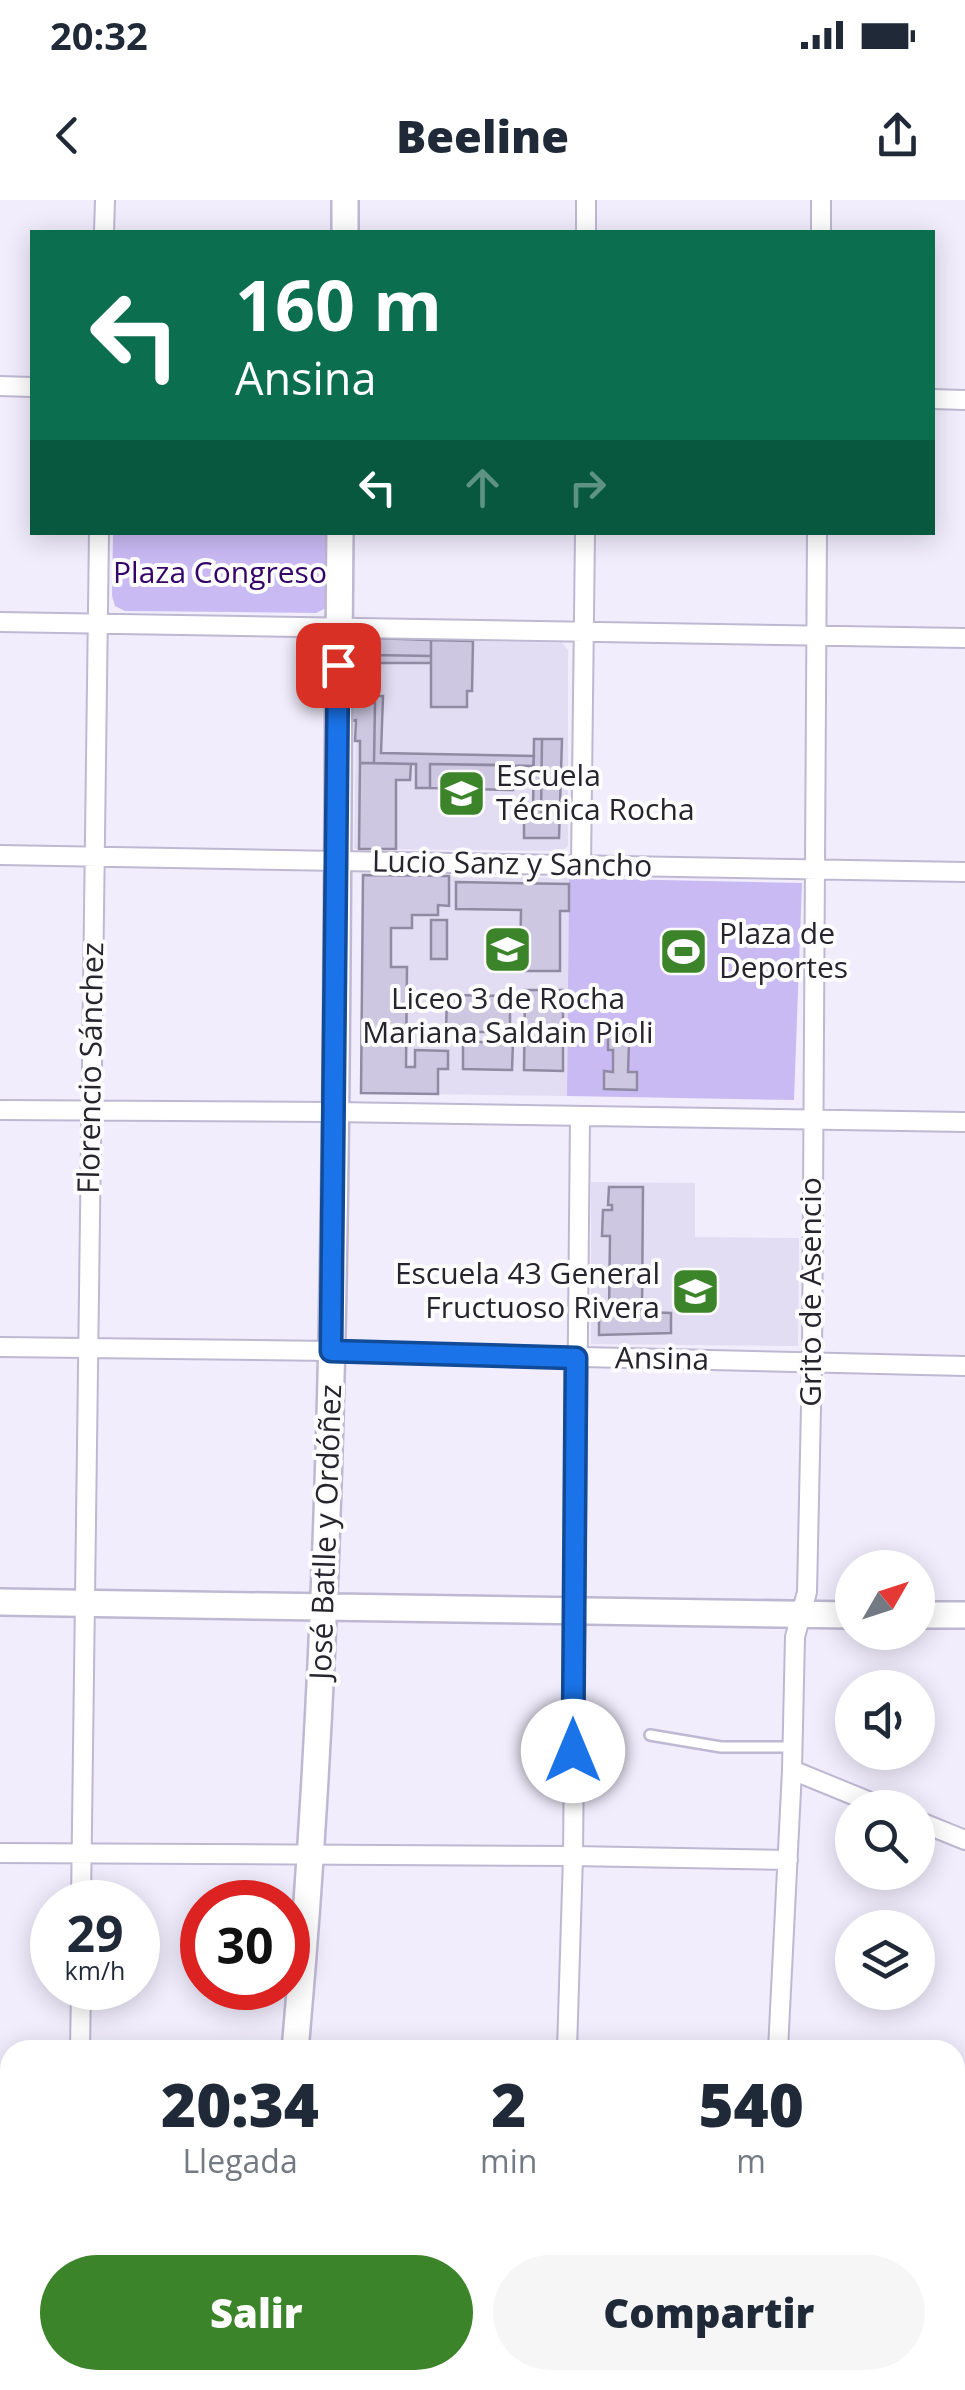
<!DOCTYPE html>
<html lang="es">
<meta charset="utf-8">
<style>
:root{--surface:#fff;--page:#f6f6f7;--text:#1f2937;--muted:#747a83;--accent:#3c842a}
body{margin:0;font-family:"Open Sans",sans-serif;background:var(--page);color:var(--text);height:100vh;display:flex;flex-direction:column;font-size:38px;white-space:nowrap}
*{box-sizing:border-box;margin:0}
p{font-size:32px;color:var(--muted)}
.icon{flex:none;width:55px;height:55px;fill:none;stroke:currentColor;stroke-width:2;stroke-linecap:round;stroke-linejoin:round}
.map{position:relative;flex:1;overflow:hidden}
.side{position:absolute;left:0px;top:1840px;width:965px;height:350px;display:flex;flex-direction:column;background:var(--surface);border-radius:30px 30px 0 0;box-shadow:0 5px 25px #0003}
.side>*{flex:none}
.hud{position:absolute;left:30px;top:30px;width:905px;height:305px;border-radius:0px;box-shadow:0 5px 25px #0003;background:#0b6e4f;color:#fff;overflow:hidden}
.needle{width:65px;rotate:51deg}
.controls{position:absolute;left:835px;top:1350px;display:grid;gap:20px}
.controls a{display:grid;place-items:center;width:100px;height:100px;border-radius:50%;background:var(--surface);box-shadow:0 5px 25px #0003;font-size:50px}
.speed{position:absolute;left:30px;top:1680px;display:flex;gap:20px;font-size:50px;font-weight:700;text-align:center}
.speed>*{display:grid;place-content:center;width:130px;height:130px;border-radius:50%;background:var(--surface);box-shadow:0 5px 25px #0003;line-height:1}
.speed small{font-size:25px;font-weight:400}
.speed .limit{border:15px solid #d22;background:#fff;color:#111}
.pin{position:absolute;display:grid;place-items:center;width:85px;height:85px;color:#fff;margin:-42px;border-radius:20px;box-shadow:0 5px 15px #0006}
.me{position:absolute;width:110px;margin:-55px;rotate:0deg;stroke-linejoin:round;filter:drop-shadow(0 0 8px #0008)}
.turn{display:flex;align-items:center;gap:35px;height:210px;padding:0 40px;font-size:45px}
.turn .icon{width:130px;height:130px;stroke-width:2.5}
.turn b{display:block;font-size:70px;line-height:85px}
.lanes{display:flex;align-items:center;height:95px;padding:0 40px;background:#0003;justify-content:center;gap:50px;direction:ltr}
.lanes .off{opacity:.35}
.eta{display:flex;justify-content:space-evenly;align-items:center;height:170px;text-align:center}
.eta b{font-size:60px;font-weight:800;line-height:70px}
.cta{display:flex;gap:20px;margin-top:auto;padding:20px 40px}
.cta a{flex:1;height:115px;border-radius:60px;background:var(--accent);color:#fff;font-size:40px;font-weight:800;line-height:115px;text-align:center}
.cta a+a{background:var(--page);color:var(--text)}
.status{display:flex;justify-content:space-between;align-items:center;height:70px;padding:0 50px;background:var(--surface);direction:ltr}
.status svg{height:28px;fill:currentColor}
header{display:flex;justify-content:space-between;align-items:center;height:130px;padding:0 40px;background:var(--surface);font-size:45px;font-weight:800}
.map>svg:first-child{display:block}
</style>
<div class="status"><b>20:32</b><svg viewBox="0 0 49 12"><path d="M0 12V9h3v3zM5 12V6h3v6zM10 12V3h3v9zM15 12V0h3v12zM26 1h20v11H26zM47 4h2v5h-2z"/></svg></div>
<header><svg class="icon" aria-label="back" viewBox="0 0 24 24"><path d="M15 5l-7 7 7 7"/></svg>Beeline<svg class="icon" aria-label="share" viewBox="0 0 24 24"><path d="M12 15V3M7 8l5-5 5 5M5 13v7h14v-7"/></svg></header>
<div class="map">
<svg width="965" height="2190" viewBox="0 0 965 2190">
<rect width="100%" height="100%" fill="#f1edfd"/>
<path fill="#e2ddf2" d="M 372,438 L 562,443 L 568,450 L 568,646 L 562,651 L 354,649 L 356,521 L 351,521 L 352,458 L 355,457 L 358,443 L 370,443 Z
M 363,675 L 569,678 L 567,896 L 361,893 Z
M 591,982 L 695,983 L 695,1037 L 799,1038 L 798,1146 L 591,1144 Z"/>
<path fill="#cabaf4" d="M 113,333 L 327,333 L 327,403 L 324,409 L 316,413 L 125,411 L 115,406 L 112,396 Z
M 569,678 L 802,683 L 794,900 L 567,896 Z"/>
<path fill="#cdc7e1" stroke="#908aa3" stroke-width="2.5" d="M 372,438 L 431,440 L 431,456 L 373,455 L 368,460 L 368,503 L 375,503 L 374,563 L 360,563 L 360,541 L 355,541 L 356,520 L 351,521 L 352,458 L 356,457 L 358,443 L 369,443 Z
M 431,440 L 473,441 L 472,491 L 467,491 L 467,507 L 431,507 Z
M 373,455 L 431,456 L 431,463 L 380,463 L 375,467 L 374,496 L 383,496 L 381,553 L 534,556 L 533,566 L 430,564 L 430,588 L 416,588 L 416,564 L 374,563 L 375,503 L 368,503 L 368,460 Z
M 534,539 L 542,539 L 541,617 L 533,617 Z
M 542,539 L 562,539 L 559,638 L 524,638 L 524,617 L 541,617 Z
M 360,563 L 411,564 L 410,580 L 396,580 L 396,649 L 359,649 Z
M 430,564 L 514,565 L 513,590 L 430,588 Z
M 363,675 L 449,676 L 449,706 L 438,705 L 438,715 L 412,715 L 412,728 L 391,728 L 391,767 L 407,767 L 406,867 L 415,867 L 415,850 L 448,851 L 448,869 L 438,869 L 438,894 L 361,893 Z
M 456,682 L 569,684 L 569,711 L 560,711 L 560,771 L 520,771 L 521,710 L 456,709 Z
M 431,720 L 447,720 L 447,759 L 431,759 Z
M 525,790 L 563,790 L 563,871 L 524,870 Z
M 447,795 L 510,796 L 510,832 L 446,832 Z
M 608,832 L 633,833 L 633,842 L 629,842 L 628,872 L 637,872 L 637,890 L 604,889 L 604,871 L 613,872 L 613,850 L 608,850 Z
M 463,842 L 513,842 L 512,870 L 463,869 Z
M 609,987 L 643,987 L 642,1112 L 671,1113 L 671,1133 L 599,1135 L 599,1112 L 609,1112 L 610,1036 L 602,1036 L 603,1010 L 612,1010 L 612,1005 L 608,1005 Z"/>
<g fill="none" stroke-linecap="round" stroke-linejoin="round">
<defs>
<path id="lane" d="M 650,1535 L 721,1547 L 793,1547"/>
<path id="street" d="M 104,32 L 105,0
M 586,32 L 586,0
M 821,32 L 821,0
M 0,186 L 32,187
M 932,199 L 965,200
M 0,422 L 965,438
M 0,655 L 965,672
M 581,666 L 585,332
M 0,910 L 333,912 L 965,922
M 0,1147 L 331,1151 L 965,1166
M 792,1570 L 885,1608
M 918,1621 L 965,1640
M 0,1653 L 573,1656 L 788,1660
M 81,1702 L 99,332
M 80,1850 L 81,1788
M 567,1850 L 573,1656 L 580,916
M 778,1850 L 792,1570 L 795,1437 L 807,1392 L 812,1161 L 817,332
M 0,1906 L 10,1906
M 75,2190 L 75,2180"/>
<path id="secondary" d="M 345,32 L 345,0
M 0,1402 L 852,1415
M 918,1415 L 965,1415
M 295,1850 C 341,1346 335,838 340,332
M 272,2190 L 273,2180"/>
</defs>
<use href="#lane" stroke="#beb8d2" stroke-width="14"/>
<use href="#street" stroke="#beb8d2" stroke-width="22"/>
<use href="#secondary" stroke="#beb8d2" stroke-width="30"/>
<use href="#lane" stroke="#fff" stroke-width="9"/>
<use href="#street" stroke="#fff" stroke-width="18"/>
<use href="#secondary" stroke="#fff" stroke-width="25"/>
</g>
<g fill="none" stroke-linecap="round" stroke-linejoin="round">
<defs>
<path id="route" d="M 338,465 L 331,1151 L 576,1158 L 573,1551"/>
</defs>
<use href="#route" stroke="#114b97" stroke-width="25"/>
<use href="#route" stroke="#1a73e8" stroke-width="18"/>
</g>
<defs>
<symbol id="school-square" viewBox="-11 -11 22 22"><rect x="-9" y="-9" width="18" height="18" rx="4" fill="#3c842a" stroke="#fdfdfd"/><path d="M0-5L7-2L0 1L-7-2ZM-4 1L0 2.5L4 1V4Q0 6-4 4Z" fill="#fff"/></symbol>
<symbol id="stadium-square" viewBox="-11 -11 22 22"><rect x="-9" y="-9" width="18" height="18" rx="4" fill="#3c842a" stroke="#fdfdfd"/><path d="M0-5a6.5 5 0 1 0 0 10a6.5 5 0 1 0 0-10ZM-3.5-1.8h7v3.6h-7Z" fill="#fff"/></symbol>
</defs>
<g fill-rule="evenodd">
<use href="#school-square" x="434" y="566" width="55" height="55"/>
<use href="#school-square" x="480" y="722" width="55" height="55"/>
<use href="#stadium-square" x="656" y="724" width="55" height="55"/>
<use href="#school-square" x="668" y="1064" width="55" height="55"/>
</g>
<g text-anchor="middle" stroke-width="8" stroke-linejoin="round" paint-order="stroke">
<g font-size="30" fill="#350469" stroke="#fdfdfd">
<text x="220" y="383">Plaza Congreso</text>
</g>
<g font-size="30" fill="#27242e" stroke="#fdfdfd" text-anchor="start">
<text x="496" y="586">Escuela<tspan x="496" dy="34">Técnica Rocha</tspan></text>
<text x="719" y="744">Plaza de<tspan x="719" dy="34">Deportes</tspan></text>
<text x="508" y="809" text-anchor="middle">Liceo 3 de Rocha<tspan x="508" dy="34">Mariana Saldain Pioli</tspan></text>
<text x="660" y="1084" text-anchor="end">Escuela 43 General<tspan x="660" dy="34">Fructuoso Rivera</tspan></text>
</g>
<g font-size="30" fill="#27242e" stroke="#fdfdfd">
<text transform="translate(512 664) rotate(1)" y="10">Lucio Sanz y Sancho</text>
<text transform="translate(91 868) rotate(-89)" y="10">Florencio Sánchez</text>
<text transform="translate(811 1092) rotate(-90)" y="10">Grito de Asencio</text>
<text transform="translate(662 1159) rotate(1)" y="10">Ansina</text>
<text transform="translate(326 1332) rotate(-88)" y="10">José Batlle y Ordóñez</text>
</g>
</g>
</svg>
<div class="controls">
<a><svg class="needle" viewBox="-14 -14 28 28"><path d="M0-13l5 13h-10z" fill="#e53935"/><path d="M0 13l5-13h-10z" fill="#747a83"/></svg></a>
<a><svg class="icon" aria-label="sound" viewBox="0 0 24 24"><path d="M4 9h4l5-4v14l-5-4H4zM17 9q2 3 0 6"/></svg></a>
<a><svg class="icon" aria-label="search" viewBox="0 0 24 24"><circle cx="10" cy="10" r="6"/><path d="M15 15l6 6"/></svg></a>
<a><svg class="icon" aria-label="layers" viewBox="0 0 24 24"><path d="M12 4l9 5-9 5-9-5zM3 14l9 5 9-5"/></svg></a>
</div>
<div class="speed"><div>29<small>km/h</small></div><div class="limit">30</div></div>
<div class="pin" style="left:338px;top:465px;background:#d93025"><svg class="icon" aria-label="arrive" viewBox="0 0 24 24"><path d="M6 21V4h12l-3 4 3 4H6"/></svg></div>
<svg class="me" style="left:573px;top:1551px" viewBox="-20 -20 40 40"><circle r="19" fill="#fff"/><path d="M0-13L10 11 0 6-10 11z" fill="#1a73e8"/></svg>
<div class="hud">
<div class="turn"><svg class="icon" aria-label="left" viewBox="0 0 24 24"><path d="M17 20v-9H6M10 6l-5 5 5 5"/></svg><div><b>160 m</b>Ansina</div></div>
<div class="lanes"><svg class="icon" aria-label="left" viewBox="0 0 24 24"><path d="M17 20v-9H6M10 6l-5 5 5 5"/></svg><svg class="icon off" aria-label="ahead" viewBox="0 0 24 24"><path d="M12 20V5M6 11l6-6 6 6"/></svg><svg class="icon off" aria-label="right" viewBox="0 0 24 24"><path d="M7 20v-9h11M14 6l5 5-5 5"/></svg></div>
</div>
<section class="side">
<div class="eta">
<div><b>20:34</b><p>Llegada</p></div>
<div><b>2</b><p>min</p></div>
<div><b>540</b><p>m</p></div>
</div>
<div class="cta"><a>Salir</a><a>Compartir</a></div>
</section>
</div>
